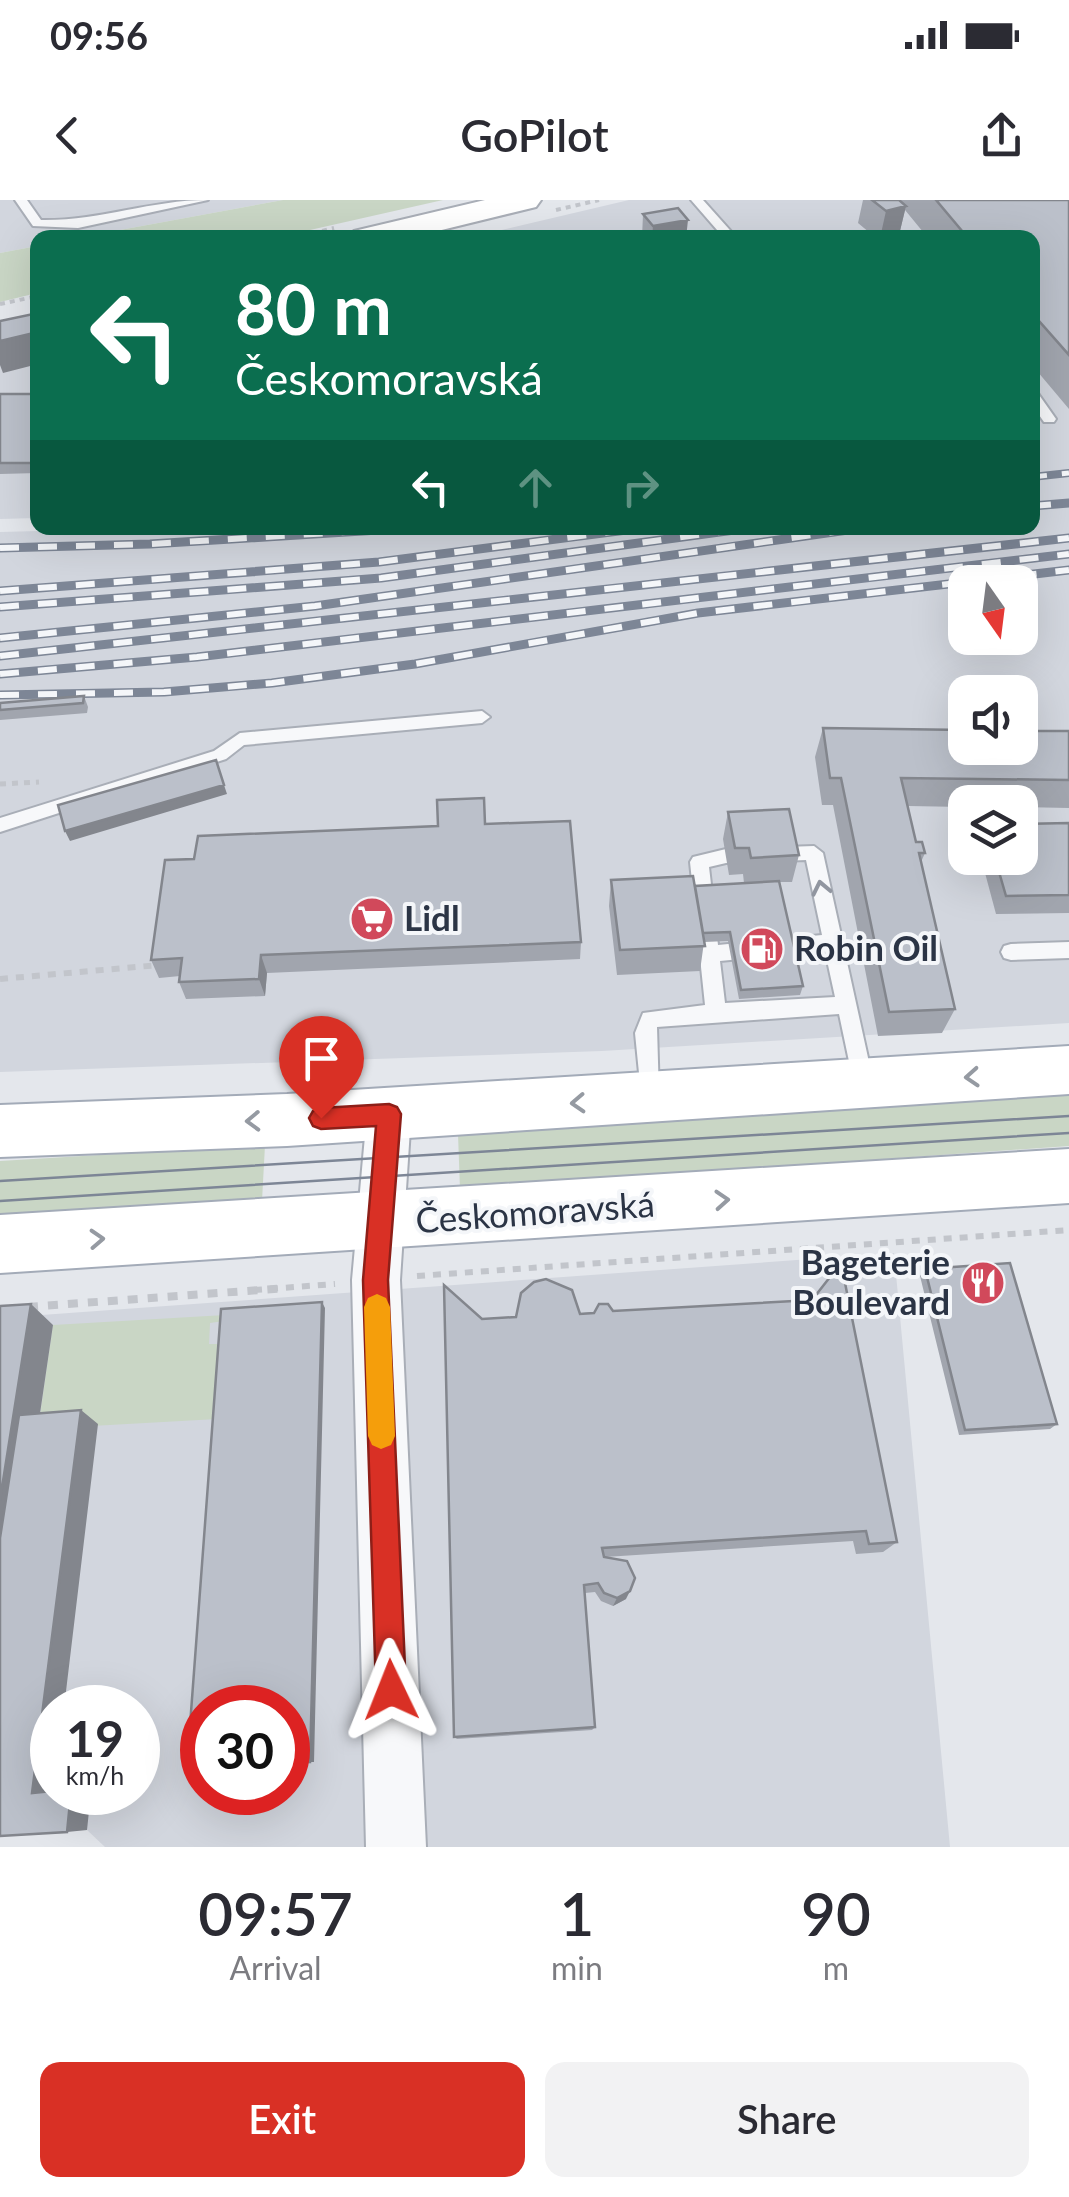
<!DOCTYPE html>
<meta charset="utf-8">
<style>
:root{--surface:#fff;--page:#f2f2f3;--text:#2b2b33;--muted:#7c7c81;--accent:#d93025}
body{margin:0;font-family:Lato,sans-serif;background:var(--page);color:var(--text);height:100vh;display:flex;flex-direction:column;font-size:38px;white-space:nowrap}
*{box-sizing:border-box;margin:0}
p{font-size:32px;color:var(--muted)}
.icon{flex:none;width:55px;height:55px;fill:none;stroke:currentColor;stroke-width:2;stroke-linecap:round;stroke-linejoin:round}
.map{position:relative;height:1647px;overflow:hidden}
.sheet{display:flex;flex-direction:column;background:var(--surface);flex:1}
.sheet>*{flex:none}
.guide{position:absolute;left:30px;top:30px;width:1010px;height:305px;border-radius:20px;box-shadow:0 10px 40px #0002;background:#0b6e4f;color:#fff;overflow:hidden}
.needle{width:65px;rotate:166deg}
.tools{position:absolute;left:948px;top:365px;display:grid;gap:20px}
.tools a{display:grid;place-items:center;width:90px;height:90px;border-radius:20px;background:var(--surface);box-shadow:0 10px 40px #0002;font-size:50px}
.speed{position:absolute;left:30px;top:1485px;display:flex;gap:20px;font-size:50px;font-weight:700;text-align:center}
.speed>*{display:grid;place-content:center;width:130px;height:130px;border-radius:50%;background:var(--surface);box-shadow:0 10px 40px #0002;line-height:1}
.speed small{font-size:25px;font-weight:400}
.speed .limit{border:15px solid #d22;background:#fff;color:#111}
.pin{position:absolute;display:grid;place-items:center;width:85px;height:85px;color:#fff;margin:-102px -42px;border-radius:50% 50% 50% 0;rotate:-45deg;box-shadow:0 0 10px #0007}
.pin .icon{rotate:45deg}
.me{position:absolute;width:110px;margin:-55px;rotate:358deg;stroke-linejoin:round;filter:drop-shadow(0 0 8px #0008)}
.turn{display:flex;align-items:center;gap:35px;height:210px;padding:0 40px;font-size:45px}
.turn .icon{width:130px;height:130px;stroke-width:2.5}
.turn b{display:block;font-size:70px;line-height:85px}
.lanes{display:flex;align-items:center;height:95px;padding:0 40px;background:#0003;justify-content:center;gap:50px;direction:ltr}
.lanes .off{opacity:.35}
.eta{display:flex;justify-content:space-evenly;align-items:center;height:170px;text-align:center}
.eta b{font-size:60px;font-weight:600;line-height:70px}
.primary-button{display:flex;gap:20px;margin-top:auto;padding:20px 40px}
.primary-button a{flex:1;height:115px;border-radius:20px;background:var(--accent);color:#fff;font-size:40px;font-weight:600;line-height:115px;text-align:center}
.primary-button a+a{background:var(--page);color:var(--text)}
.status{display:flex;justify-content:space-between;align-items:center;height:70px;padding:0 50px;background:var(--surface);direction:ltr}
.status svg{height:28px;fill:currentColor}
header{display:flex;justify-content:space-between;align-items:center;height:130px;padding:0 40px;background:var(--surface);font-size:45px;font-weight:600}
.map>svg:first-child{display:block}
</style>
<div class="status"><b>09:56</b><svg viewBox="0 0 49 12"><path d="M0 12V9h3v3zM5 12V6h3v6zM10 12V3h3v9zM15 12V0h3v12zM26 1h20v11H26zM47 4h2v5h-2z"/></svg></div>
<header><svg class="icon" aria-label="back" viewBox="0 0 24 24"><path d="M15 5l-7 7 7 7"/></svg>GoPilot<svg class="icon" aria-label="share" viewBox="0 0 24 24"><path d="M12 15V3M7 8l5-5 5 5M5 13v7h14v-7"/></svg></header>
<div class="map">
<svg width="1069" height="1647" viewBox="0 0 1069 1647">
<rect width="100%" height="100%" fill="#e4e7ec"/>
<path fill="#d2d6de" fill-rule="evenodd" d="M 0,0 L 283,0 L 82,37 L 38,38 L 37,46 L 0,53 Z
M 629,0 L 1069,0 L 1069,823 L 602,851 L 0,872 L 0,332 L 156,328 L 1032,328 L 1032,38 L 472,37 ZM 965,382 L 1020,382 L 1020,438 L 965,438 ZM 965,492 L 1020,492 L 1020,548 L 965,548 ZM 965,602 L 1020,602 L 1020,658 L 965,658 Z
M 37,141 L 37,318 L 0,319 L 0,150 Z
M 894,1053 L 950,1647 L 105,1647 L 87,1630 L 0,1635 L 0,1118 ZM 52,1508 L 138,1508 L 138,1592 L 52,1592 ZM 202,1508 L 288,1508 L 288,1592 L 202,1592 Z"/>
<path fill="#c9d6c5" d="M 283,0 L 443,0 L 279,37 L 82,37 Z
M 37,46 L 37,93 L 0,102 L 0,53 Z
M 1069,893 L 1069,946 L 460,989 L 458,934 Z
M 265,945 L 262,1001 L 0,1018 L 0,961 Z
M 225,1115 L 224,1121 L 210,1123 L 209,1144 L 223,1144 L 217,1219 L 38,1229 L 53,1125 Z"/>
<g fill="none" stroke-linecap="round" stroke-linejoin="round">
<defs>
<path id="service" d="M 15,0 L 27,0 L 41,20 C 100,21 150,0 208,0 L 78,28 L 33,26 Z
M 691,0 L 703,0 L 737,38 L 724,38 Z
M 1032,191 L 1037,192 L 1056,219 L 1054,222 L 1044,222 L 1032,205 Z
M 482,511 L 490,517 L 482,523 L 244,545 L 226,559 L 0,632 L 0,618 L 214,551 L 240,533 Z
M 814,646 L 823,653 L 874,885 L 871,891 L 864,894 L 857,891 L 854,885 L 839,814 L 657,827 L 659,897 L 656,903 L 649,906 L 642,903 L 635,833 L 643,813 L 705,805 L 690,662 L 693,657 L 726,649 ZM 806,660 L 822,735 L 718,745 L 709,667 L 726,663 ZM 825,751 L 835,797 L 725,803 L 720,761 Z
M 1069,742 L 1069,758 L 1011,760 L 1004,758 L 1001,752 L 1004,746 L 1011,744 Z"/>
<path id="minor" d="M 389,894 L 405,900 L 411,914 L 400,1080 L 426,1647 L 366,1647 L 352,1080 L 367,914 L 373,900 Z"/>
<path id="secondary" d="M 485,0 L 541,0 L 536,7 L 409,38 L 350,38 L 354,31 Z"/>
<path id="primary" d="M 1069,846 L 1069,894 L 287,946 L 0,957 L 0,905 L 287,894 Z
M 1069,949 L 1069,1003 L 0,1073 L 0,1015 Z"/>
</defs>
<use href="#service" stroke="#a9aeb7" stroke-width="4"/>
<use href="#minor" stroke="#a9aeb7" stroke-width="4"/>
<use href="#secondary" stroke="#a9aeb7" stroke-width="4"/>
<use href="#primary" stroke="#a3abb8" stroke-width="4"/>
<path stroke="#c2c5cb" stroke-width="4" stroke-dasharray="5 5" stroke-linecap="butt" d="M 556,10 L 599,0
M 293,38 L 334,28
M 0,104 L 38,96"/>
<path stroke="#c2c5cb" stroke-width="5" stroke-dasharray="6 6" stroke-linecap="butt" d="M 0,584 L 39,582"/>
<path stroke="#c2c5cb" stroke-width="6" stroke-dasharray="8 8" stroke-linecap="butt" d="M 0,779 L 159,765
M 417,1076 L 1069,1030
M 254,1090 L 335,1084"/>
<path stroke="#c2c5cb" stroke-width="8" stroke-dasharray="10 10" stroke-linecap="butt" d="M 28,1107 L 287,1088"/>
<use href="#service" fill="#f7f8fa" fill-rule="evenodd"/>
<use href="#minor" fill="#f7f8fa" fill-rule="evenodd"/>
<use href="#secondary" fill="#fff" fill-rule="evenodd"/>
<use href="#primary" fill="#fff" fill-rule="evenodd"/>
<path stroke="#7d8696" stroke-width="2.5" d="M 0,981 L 1069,916
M 0,1001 L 1069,933"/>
<defs>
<path id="rail-far1" d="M 1032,277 L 1069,273"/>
<path id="rail" d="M 1032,306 L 1069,303
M 0,348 L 150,344 L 411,328
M 0,391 L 379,362 L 642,328
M 0,407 L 381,378 L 749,328
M 0,438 L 315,406 L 862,328
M 0,456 L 1069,338
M 0,474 L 197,457 L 1069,354
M 0,495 L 164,492 L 272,483 L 415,464 L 698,413 L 1069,370"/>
</defs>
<use href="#rail-far1" stroke="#7d8696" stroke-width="8"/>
<use href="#rail" stroke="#7d8696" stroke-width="9"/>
<use href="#rail-far1" stroke="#f4f6f9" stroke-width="5" stroke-dasharray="15" stroke-linecap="butt"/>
<use href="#rail" stroke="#f4f6f9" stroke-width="6" stroke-dasharray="19" stroke-linecap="butt"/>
</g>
<path fill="#a1a5ae" d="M 863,0 L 1069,0 L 1069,209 L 1032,165 L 1032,38 L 928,38 L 905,10 L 899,35 L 888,38 L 876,38 L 858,23 Z
M 643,14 L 686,38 L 642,38 Z
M 0,194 L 38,194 L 38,273 L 0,274 Z
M 84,496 L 88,507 L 87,513 L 0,520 L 0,503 Z
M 823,528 L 1069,531 L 1069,608 L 1020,607 L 1020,602 L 965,602 L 965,607 L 908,606 L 916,642 L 925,653 L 921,662 L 955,809 L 942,833 L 878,836 L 833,605 L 822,605 L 815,557 Z
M 728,612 L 799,655 L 792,682 L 779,682 L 803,786 L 800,795 L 739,799 L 728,741 L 704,742 L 700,771 L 617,775 L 609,706 L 611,680 L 695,686 L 744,683 L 743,674 L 729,675 L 723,639 Z
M 1069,623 L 1069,713 L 996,714 L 981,658 L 1020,658 Z
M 485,624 L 581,742 L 580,759 L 267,773 L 265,796 L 186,799 L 179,782 L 180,776 L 159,778 L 151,760 L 194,659 L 438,626 Z
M 925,1069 L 1057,1224 L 1050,1229 L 959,1235 L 920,1076 Z
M 613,1111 L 897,1342 L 883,1352 L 856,1354 L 853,1341 L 605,1357 L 626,1399 L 613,1406 L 601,1401 L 595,1392 L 585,1393 L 595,1527 L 592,1530 L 457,1539 L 454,1537 L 482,1119 Z"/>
<path fill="#83868d" d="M 906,6 L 899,35 L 888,38 L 880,38 L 886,11 Z
M 688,20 L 686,38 L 652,38 L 653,26 Z
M 38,132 L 38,164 L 3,173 L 0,165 L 0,141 Z
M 224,585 L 227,594 L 70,641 L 65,631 Z
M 261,755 L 267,773 L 265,796 L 259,779 Z
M 322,1102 L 325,1108 L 314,1562 L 310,1562 Z
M 31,1104 L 53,1125 L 0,1486 L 0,1300 Z
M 81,1210 L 98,1224 L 64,1508 L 52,1508 L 52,1592 L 32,1593 Z
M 630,1391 L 626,1399 L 613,1406 L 617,1398 Z
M 71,1592 L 91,1592 L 87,1630 L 67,1632 Z"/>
<path fill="#bbc0ca" stroke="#83868d" stroke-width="2.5" d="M 872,0 L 899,0 L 906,6 L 886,11 Z
M 936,0 L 1069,0 L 1069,155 L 1032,113 L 1032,38 L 968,38 Z
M 678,8 L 688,20 L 653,26 L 643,14 Z
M 38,113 L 38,132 L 0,141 L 0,121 Z
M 0,194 L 38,194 L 38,263 L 0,263 Z
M 84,496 L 83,503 L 0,510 L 0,503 Z
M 823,528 L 965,530 L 965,548 L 1020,548 L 1020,531 L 1069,531 L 1069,580 L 901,578 L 916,642 L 922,642 L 925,653 L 919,653 L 955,809 L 889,812 L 841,578 L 830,578 Z
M 216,560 L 224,585 L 65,631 L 58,605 Z
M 484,598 L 485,624 L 570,621 L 581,742 L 261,755 L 259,779 L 179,782 L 182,758 L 151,760 L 165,660 L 194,659 L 198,636 L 438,626 L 437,600 Z
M 789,609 L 799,655 L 751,658 L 749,648 L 735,648 L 728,612 Z
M 1069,623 L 1069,695 L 1006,696 L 995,658 L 1020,658 L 1020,624 Z
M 693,676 L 705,746 L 620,750 L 611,680 Z
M 779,681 L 803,786 L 741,790 L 730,732 L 703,733 L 695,686 Z
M 841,1063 L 897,1342 L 869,1344 L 866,1331 L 602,1348 L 604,1357 L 627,1361 L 635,1378 L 630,1391 L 617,1398 L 604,1393 L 598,1383 L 584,1385 L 595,1527 L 454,1537 L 444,1085 L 482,1119 L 516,1117 L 521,1093 L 534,1082 L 546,1079 L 572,1090 L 580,1114 L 594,1113 L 599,1104 L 608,1104 L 613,1111 L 812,1100 Z
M 1010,1063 L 1057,1224 L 965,1230 L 925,1069 Z
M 322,1102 L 310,1562 L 288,1563 L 288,1508 L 202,1508 L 202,1570 L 194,1571 L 187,1566 L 221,1109 Z
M 31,1104 L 0,1300 L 0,1106 Z
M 81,1210 L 32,1593 L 52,1591 L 71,1592 L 67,1632 L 0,1636 L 0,1338 L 19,1215 Z"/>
<defs><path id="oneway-chevron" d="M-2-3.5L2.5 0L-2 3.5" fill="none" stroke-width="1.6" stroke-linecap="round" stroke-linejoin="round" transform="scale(2.5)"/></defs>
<use stroke="#9196a0" href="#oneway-chevron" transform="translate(821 688) rotate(-102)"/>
<g stroke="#959aa2">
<use href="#oneway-chevron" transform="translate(972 877) rotate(176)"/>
<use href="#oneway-chevron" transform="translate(578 903) rotate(177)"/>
<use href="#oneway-chevron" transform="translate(253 921) rotate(178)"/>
<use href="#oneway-chevron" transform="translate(722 1000) rotate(-4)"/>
<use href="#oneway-chevron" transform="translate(97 1039) rotate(-3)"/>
</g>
<path fill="#d93025" stroke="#8d1f18" stroke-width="2.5" d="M 389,904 L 397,907 L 401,914 L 388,1080 L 406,1490 L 402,1501 L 391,1506 L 380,1501 L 376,1490 L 363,1080 L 376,926 L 321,929 L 313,926 L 309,918 L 313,911 L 321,908 Z"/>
<path fill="#f59e0b" d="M 377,1094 L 386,1098 L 390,1107 L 395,1236 L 391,1245 L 381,1249 L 372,1245 L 368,1236 L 364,1107 L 368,1098 Z"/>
<defs>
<symbol id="supermarket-disc" viewBox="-11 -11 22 22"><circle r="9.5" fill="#d1495b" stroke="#f4f6f9"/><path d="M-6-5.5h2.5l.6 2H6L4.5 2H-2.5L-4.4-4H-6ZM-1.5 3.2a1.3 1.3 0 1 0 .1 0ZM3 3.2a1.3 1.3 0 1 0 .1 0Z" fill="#fff"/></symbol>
<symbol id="fuel-disc" viewBox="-11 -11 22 22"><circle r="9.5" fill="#d1495b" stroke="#f4f6f9"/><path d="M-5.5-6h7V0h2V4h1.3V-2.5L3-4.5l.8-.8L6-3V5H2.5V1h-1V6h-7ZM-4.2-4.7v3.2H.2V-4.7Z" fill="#fff"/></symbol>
<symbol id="restaurant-disc" viewBox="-11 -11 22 22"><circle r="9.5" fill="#d1495b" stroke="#f4f6f9"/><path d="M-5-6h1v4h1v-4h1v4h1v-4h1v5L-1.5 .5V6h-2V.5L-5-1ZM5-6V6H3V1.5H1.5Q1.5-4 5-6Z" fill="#fff"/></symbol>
</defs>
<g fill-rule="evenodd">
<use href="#supermarket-disc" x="347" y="694" width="50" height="50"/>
<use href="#fuel-disc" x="737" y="724" width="50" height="50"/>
<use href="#restaurant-disc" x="958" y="1058" width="50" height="50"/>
</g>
<g text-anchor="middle" stroke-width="8" stroke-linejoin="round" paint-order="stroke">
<g font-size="35" font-weight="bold" fill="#2b3445" stroke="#f4f6f9" text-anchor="start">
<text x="404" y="731">Lidl</text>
<text x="794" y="761">Robin Oil</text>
<text x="950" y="1075" text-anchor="end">Bageterie<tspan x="950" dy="40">Boulevard</tspan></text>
</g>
<g font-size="35" fill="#2b3445" stroke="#f4f6f9">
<text transform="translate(535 1013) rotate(-4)" y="12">Českomoravská</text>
</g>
</g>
</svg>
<div class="tools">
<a><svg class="needle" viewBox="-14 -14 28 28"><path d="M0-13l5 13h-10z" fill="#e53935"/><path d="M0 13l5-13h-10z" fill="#7c7c81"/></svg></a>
<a><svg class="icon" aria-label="sound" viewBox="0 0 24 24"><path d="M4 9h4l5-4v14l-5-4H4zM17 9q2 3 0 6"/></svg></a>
<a><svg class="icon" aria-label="layers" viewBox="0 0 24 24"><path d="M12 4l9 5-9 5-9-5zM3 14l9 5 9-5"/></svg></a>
</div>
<div class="speed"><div>19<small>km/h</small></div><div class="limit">30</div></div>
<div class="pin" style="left:321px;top:918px;background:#d93025"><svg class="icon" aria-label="arrive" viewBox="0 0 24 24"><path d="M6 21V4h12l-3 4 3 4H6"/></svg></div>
<svg class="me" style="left:391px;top:1490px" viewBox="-20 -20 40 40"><path d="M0-17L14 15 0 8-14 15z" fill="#d93025" stroke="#fff" stroke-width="4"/></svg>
<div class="guide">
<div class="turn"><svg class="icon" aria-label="left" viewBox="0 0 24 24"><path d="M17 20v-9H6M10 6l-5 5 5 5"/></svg><div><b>80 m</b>Českomoravská</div></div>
<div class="lanes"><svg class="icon" aria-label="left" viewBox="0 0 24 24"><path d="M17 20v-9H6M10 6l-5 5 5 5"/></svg><svg class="icon off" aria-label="ahead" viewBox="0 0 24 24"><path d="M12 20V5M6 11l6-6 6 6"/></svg><svg class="icon off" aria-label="right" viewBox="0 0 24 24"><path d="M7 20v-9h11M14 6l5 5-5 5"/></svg></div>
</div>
</div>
<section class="sheet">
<div class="eta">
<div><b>09:57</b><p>Arrival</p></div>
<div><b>1</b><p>min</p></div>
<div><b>90</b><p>m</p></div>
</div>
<div class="primary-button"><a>Exit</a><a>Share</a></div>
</section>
